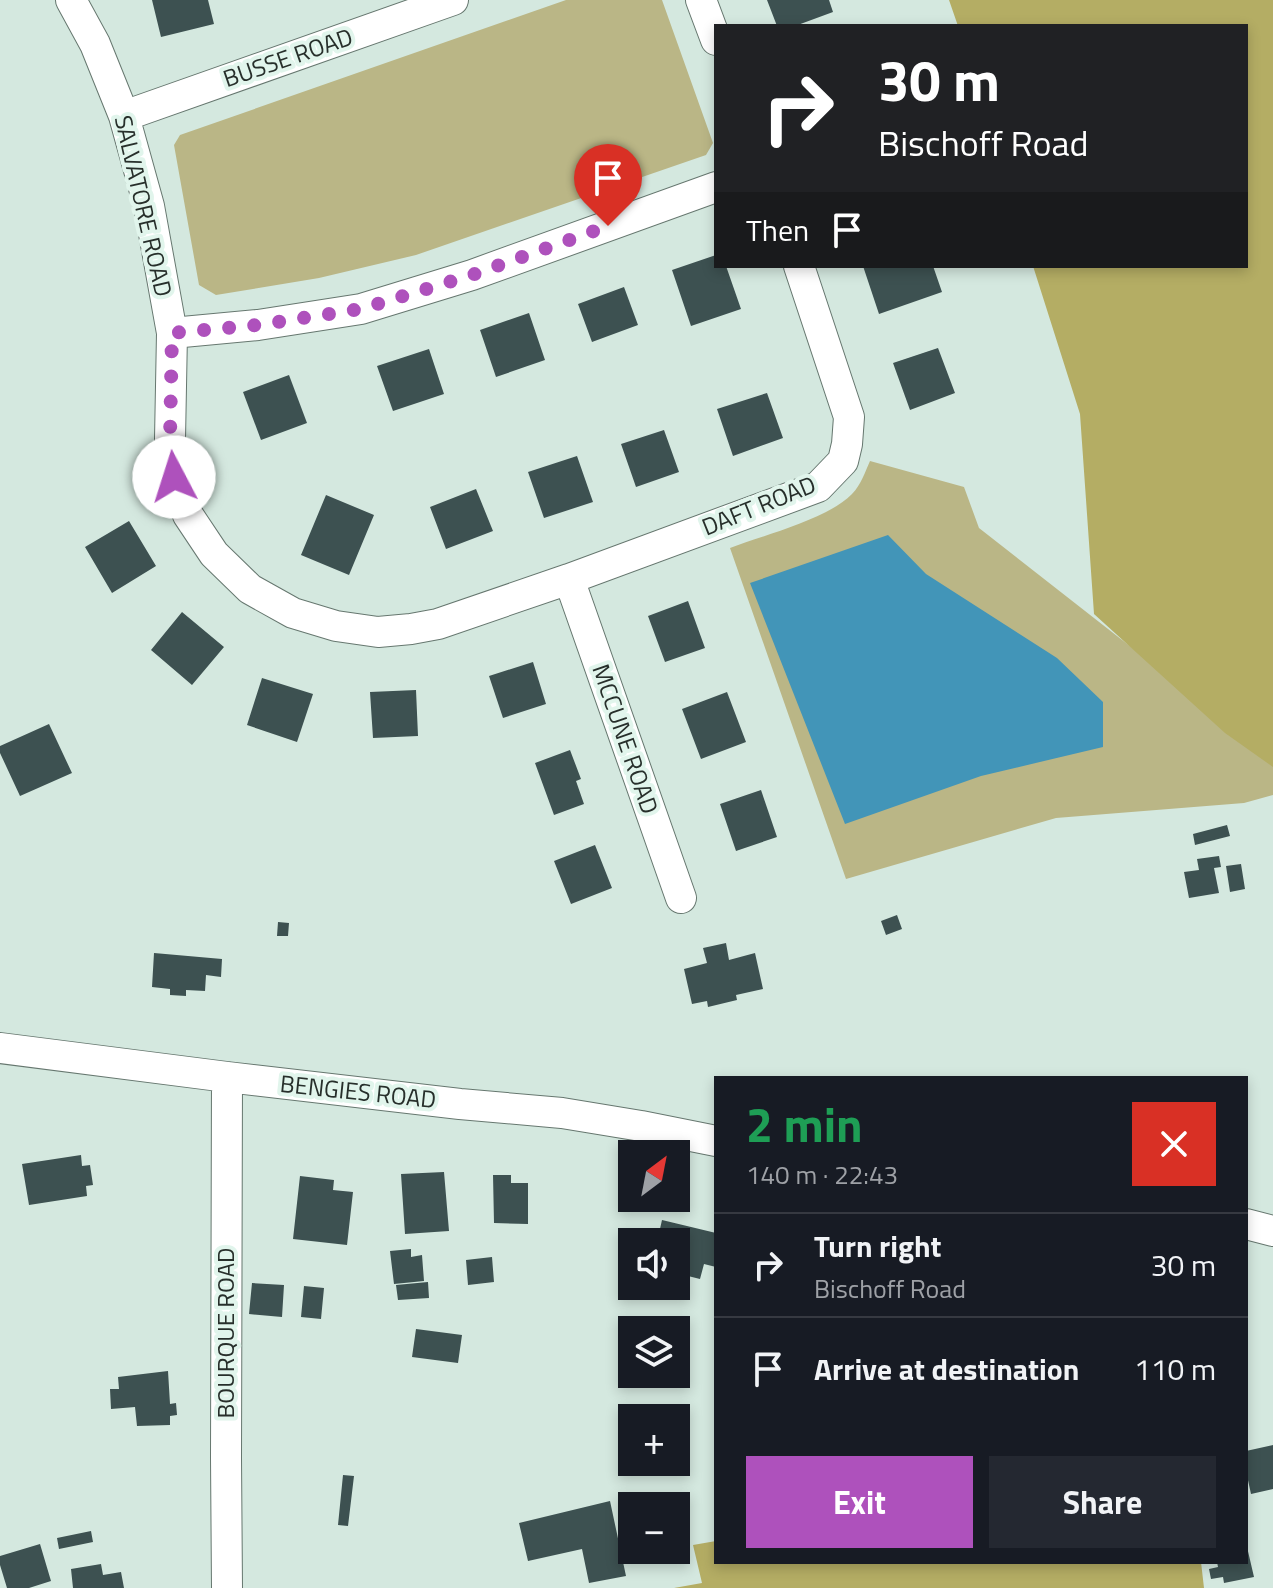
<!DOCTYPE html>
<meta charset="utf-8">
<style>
:root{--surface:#171b24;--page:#242831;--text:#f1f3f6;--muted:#9ea1a6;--line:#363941;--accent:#ae51bc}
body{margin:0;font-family:"Titillium Web",sans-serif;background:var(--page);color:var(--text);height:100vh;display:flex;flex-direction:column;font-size:30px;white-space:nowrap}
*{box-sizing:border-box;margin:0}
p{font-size:26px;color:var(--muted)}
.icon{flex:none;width:44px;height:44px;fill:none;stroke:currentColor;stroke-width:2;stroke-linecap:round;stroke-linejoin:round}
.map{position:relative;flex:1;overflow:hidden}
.sheet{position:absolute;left:714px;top:1076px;width:534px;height:488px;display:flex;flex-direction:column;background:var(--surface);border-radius:0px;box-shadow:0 4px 12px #0003}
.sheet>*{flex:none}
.banner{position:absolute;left:714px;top:24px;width:534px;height:244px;border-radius:0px;box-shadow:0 4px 12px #0003;background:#202124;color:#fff;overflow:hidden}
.needle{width:52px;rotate:32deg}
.fabs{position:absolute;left:618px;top:1140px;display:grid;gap:16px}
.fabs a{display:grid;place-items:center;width:72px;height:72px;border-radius:0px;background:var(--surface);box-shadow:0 4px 12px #0003;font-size:40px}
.pin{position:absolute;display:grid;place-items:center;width:68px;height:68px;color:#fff;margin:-82px -34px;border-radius:50% 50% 50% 0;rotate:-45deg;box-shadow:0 0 8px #0007}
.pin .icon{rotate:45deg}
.me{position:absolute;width:88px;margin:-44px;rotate:355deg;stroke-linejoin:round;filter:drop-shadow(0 0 6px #0008)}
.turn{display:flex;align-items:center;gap:28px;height:168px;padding:0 32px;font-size:36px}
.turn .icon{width:104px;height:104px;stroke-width:2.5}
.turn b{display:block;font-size:56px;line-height:68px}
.then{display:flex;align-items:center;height:76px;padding:0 32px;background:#0003;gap:16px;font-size:30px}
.round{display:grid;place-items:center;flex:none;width:84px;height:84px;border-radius:0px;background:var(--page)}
.overview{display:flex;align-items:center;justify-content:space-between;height:136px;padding:0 32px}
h1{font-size:48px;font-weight:700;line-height:60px;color:#1e9e55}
.cta{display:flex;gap:16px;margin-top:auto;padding:16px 32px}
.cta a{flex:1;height:92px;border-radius:0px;background:var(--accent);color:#fff;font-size:32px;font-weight:700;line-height:92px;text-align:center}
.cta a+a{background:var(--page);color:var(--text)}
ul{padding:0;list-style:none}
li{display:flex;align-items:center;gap:24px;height:104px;padding:0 32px;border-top:2px solid var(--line)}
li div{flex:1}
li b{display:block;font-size:30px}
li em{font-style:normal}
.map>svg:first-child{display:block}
</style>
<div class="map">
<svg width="1273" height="1588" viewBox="0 0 1273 1588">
<rect width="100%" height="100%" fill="#d4e8df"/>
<path fill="#bab686" d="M 566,0 L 662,0 L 713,143 L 706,155 L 416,255 L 319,278 L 216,295 L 199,285 L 174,145 L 180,135 Z
M 870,461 L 964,487 L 979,528 L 1273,758 L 1273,795 L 1244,803 L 1056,818 L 846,879 L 730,548 C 764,535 828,519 852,494 C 861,485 865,472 870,461 Z"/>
<path fill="#b4ad64" d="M 949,0 L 1273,0 L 1273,767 L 1225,733 L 1094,614 L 1080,414 L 1033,266 L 1246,266 L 1246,26 L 958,26 Z
M 716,1541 L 716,1562 L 1201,1562 L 1204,1588 L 674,1588 L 702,1583 L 693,1545 Z"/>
<path fill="#4295b8" d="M 888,535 L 926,574 L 1057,658 L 1103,702 L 1103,747 L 981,776 L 845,824 L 750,583 Z"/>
<path fill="#3d5151" d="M 152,0 L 208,0 L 214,24 L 161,37 Z
M 767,0 L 829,0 L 833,12 L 795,26 L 777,26 Z
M 716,255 L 716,266 L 726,266 L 741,309 L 691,326 L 672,270 Z
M 863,266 L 933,266 L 942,292 L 879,314 Z
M 624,287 L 638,325 L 592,342 L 578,304 Z
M 529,313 L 545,360 L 496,377 L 480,330 Z
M 938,348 L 955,393 L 910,410 L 893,363 Z
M 429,349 L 444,394 L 393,411 L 377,366 Z
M 289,375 L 307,423 L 261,440 L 243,392 Z
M 767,393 L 783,438 L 733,456 L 717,409 Z
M 664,430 L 679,472 L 636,487 L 621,444 Z
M 577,456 L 593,502 L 544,518 L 528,472 Z
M 476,489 L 493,531 L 446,549 L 430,507 Z
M 326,495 L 374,515 L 349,575 L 301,555 Z
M 129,521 L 156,566 L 112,593 L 85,547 Z
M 688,601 L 705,648 L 665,662 L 648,616 Z
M 182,612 L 224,647 L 192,685 L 151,650 Z
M 533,662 L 546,704 L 503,718 L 489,676 Z
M 262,678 L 313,694 L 297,742 L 247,725 Z
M 416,690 L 418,736 L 373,738 L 370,692 Z
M 727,692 L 746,742 L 701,759 L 682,709 Z
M 49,724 L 72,773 L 20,796 L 0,753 L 0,746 Z
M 570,750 L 581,779 L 576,781 L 584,804 L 554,815 L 535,763 Z
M 761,790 L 777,837 L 736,851 L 720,804 Z
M 1227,825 L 1230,836 L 1195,845 L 1193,834 Z
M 595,845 L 612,888 L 571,904 L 554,861 Z
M 1219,856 L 1221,867 L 1214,868 L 1219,893 L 1189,898 L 1184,872 L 1199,870 L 1197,859 Z
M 1241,864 L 1245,889 L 1230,892 L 1226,866 Z
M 897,915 L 902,929 L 886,935 L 881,921 Z
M 278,922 L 289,923 L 288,936 L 277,936 Z
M 726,943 L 729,960 L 755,953 L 763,989 L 736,995 L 737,1000 L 708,1007 L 707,1001 L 692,1004 L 684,969 L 707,963 L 703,948 Z
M 154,953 L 222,959 L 221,977 L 206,975 L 205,991 L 186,990 L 186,996 L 170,995 L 170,989 L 152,987 Z
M 81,1155 L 82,1166 L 90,1165 L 93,1185 L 86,1186 L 87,1196 L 29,1205 L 22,1164 Z
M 444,1172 L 449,1231 L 405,1234 L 401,1174 Z
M 493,1175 L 511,1175 L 511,1183 L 528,1183 L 528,1224 L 494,1223 Z
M 300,1176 L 334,1180 L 333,1190 L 353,1192 L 347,1245 L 293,1239 Z
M 662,1220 L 716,1233 L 716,1267 L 704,1264 L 700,1279 L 676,1273 L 679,1258 L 676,1258 L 676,1242 L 657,1242 Z
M 411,1249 L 411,1257 L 422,1255 L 424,1281 L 394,1284 L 390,1251 Z
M 492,1257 L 494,1282 L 468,1285 L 466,1260 Z
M 428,1282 L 429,1298 L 398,1300 L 396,1285 Z
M 252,1283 L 284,1285 L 282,1317 L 249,1314 Z
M 304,1286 L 324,1288 L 321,1319 L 301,1317 Z
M 416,1329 L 462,1335 L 458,1363 L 412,1357 Z
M 168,1371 L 170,1404 L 176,1403 L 177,1415 L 170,1416 L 170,1425 L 137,1426 L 135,1407 L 111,1409 L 110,1389 L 119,1389 L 118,1377 Z
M 1273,1445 L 1273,1489 L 1251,1494 L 1246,1471 L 1246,1451 Z
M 343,1475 L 354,1476 L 348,1526 L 338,1525 Z
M 610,1501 L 626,1576 L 589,1583 L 582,1549 L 528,1561 L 519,1523 Z
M 91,1531 L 93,1542 L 59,1549 L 57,1538 Z
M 40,1544 L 51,1581 L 29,1588 L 7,1588 L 0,1565 L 0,1556 Z
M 1246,1547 L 1247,1547 L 1254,1577 L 1224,1583 L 1223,1577 L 1211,1579 L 1209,1569 L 1218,1567 L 1217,1562 L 1246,1562 Z
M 101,1564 L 103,1575 L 121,1572 L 124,1588 L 73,1588 L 71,1569 Z"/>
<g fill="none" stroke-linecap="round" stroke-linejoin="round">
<defs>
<path id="street" d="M 71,0 L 95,44 L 124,116 L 149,206 L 172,333 L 170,439 L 174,477 L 188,515 L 214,554 L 250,589 L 293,613 L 336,626 L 378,632 L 411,629 L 438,624 L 569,579 L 818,487 L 843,461 L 847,444 L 849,417 L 799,266
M 701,0 L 716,40
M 124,116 L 453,0
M 172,333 L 258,325 L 361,309 L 472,275 L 716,187
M 569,579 L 681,898
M 0,1048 L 227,1077 L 460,1104 L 562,1113 L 641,1126 L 716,1141
M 227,1077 L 226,1458 L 227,1588
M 1246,1224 L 1273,1231"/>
</defs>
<use href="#street" stroke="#66776f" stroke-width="32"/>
<use href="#street" stroke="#fff" stroke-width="30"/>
</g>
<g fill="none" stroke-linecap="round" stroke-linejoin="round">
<path stroke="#ae51bc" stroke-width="14" stroke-dasharray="0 25.2" d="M 174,477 L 170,439 L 172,333 L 258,325 L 361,309 L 472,275 L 608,226"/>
</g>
<g text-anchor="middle" stroke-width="8" stroke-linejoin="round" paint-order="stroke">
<g font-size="24" fill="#272f2b" stroke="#e1f5ec">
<text transform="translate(288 58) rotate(-19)" y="8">BUSSE ROAD</text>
<text transform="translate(143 206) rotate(77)" y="8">SALVATORE ROAD</text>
<text transform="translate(759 506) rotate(-22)" y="8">DAFT ROAD</text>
<text transform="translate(625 739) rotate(71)" y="8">MCCUNE ROAD</text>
<text transform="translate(358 1092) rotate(6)" y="8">BENGIES ROAD</text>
<text transform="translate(226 1333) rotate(-90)" y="8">BOURQUE ROAD</text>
</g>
</g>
</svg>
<div class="fabs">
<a><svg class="needle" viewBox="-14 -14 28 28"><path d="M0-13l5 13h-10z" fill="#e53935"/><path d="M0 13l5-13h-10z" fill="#9ea1a6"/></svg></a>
<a><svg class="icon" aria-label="sound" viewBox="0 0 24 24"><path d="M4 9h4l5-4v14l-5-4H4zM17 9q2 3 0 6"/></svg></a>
<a><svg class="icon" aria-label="layers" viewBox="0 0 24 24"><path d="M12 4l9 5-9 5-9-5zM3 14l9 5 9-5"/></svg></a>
<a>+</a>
<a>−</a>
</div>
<div class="pin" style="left:608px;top:226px;background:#d93025"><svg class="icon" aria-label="arrive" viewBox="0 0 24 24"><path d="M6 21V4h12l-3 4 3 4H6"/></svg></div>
<svg class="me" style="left:174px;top:477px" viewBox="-20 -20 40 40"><circle r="19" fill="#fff"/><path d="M0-13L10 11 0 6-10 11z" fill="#ae51bc"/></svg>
<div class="banner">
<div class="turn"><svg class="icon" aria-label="right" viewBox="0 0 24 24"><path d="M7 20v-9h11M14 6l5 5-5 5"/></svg><div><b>30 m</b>Bischoff Road</div></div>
<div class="then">Then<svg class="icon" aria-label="arrive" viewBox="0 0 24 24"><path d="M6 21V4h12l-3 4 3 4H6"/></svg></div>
</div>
<section class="sheet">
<div class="overview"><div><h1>2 min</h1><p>140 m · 22:43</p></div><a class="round" style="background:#d93025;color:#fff"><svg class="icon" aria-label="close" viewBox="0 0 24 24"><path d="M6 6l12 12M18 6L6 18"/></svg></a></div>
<ul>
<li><svg class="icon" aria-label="right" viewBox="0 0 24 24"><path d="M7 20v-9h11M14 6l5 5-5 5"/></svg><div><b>Turn right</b><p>Bischoff Road</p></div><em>30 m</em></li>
<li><svg class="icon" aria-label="arrive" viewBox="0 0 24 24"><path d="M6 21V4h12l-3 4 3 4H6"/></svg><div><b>Arrive at destination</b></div><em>110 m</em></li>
</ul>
<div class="cta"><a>Exit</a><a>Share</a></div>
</section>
</div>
